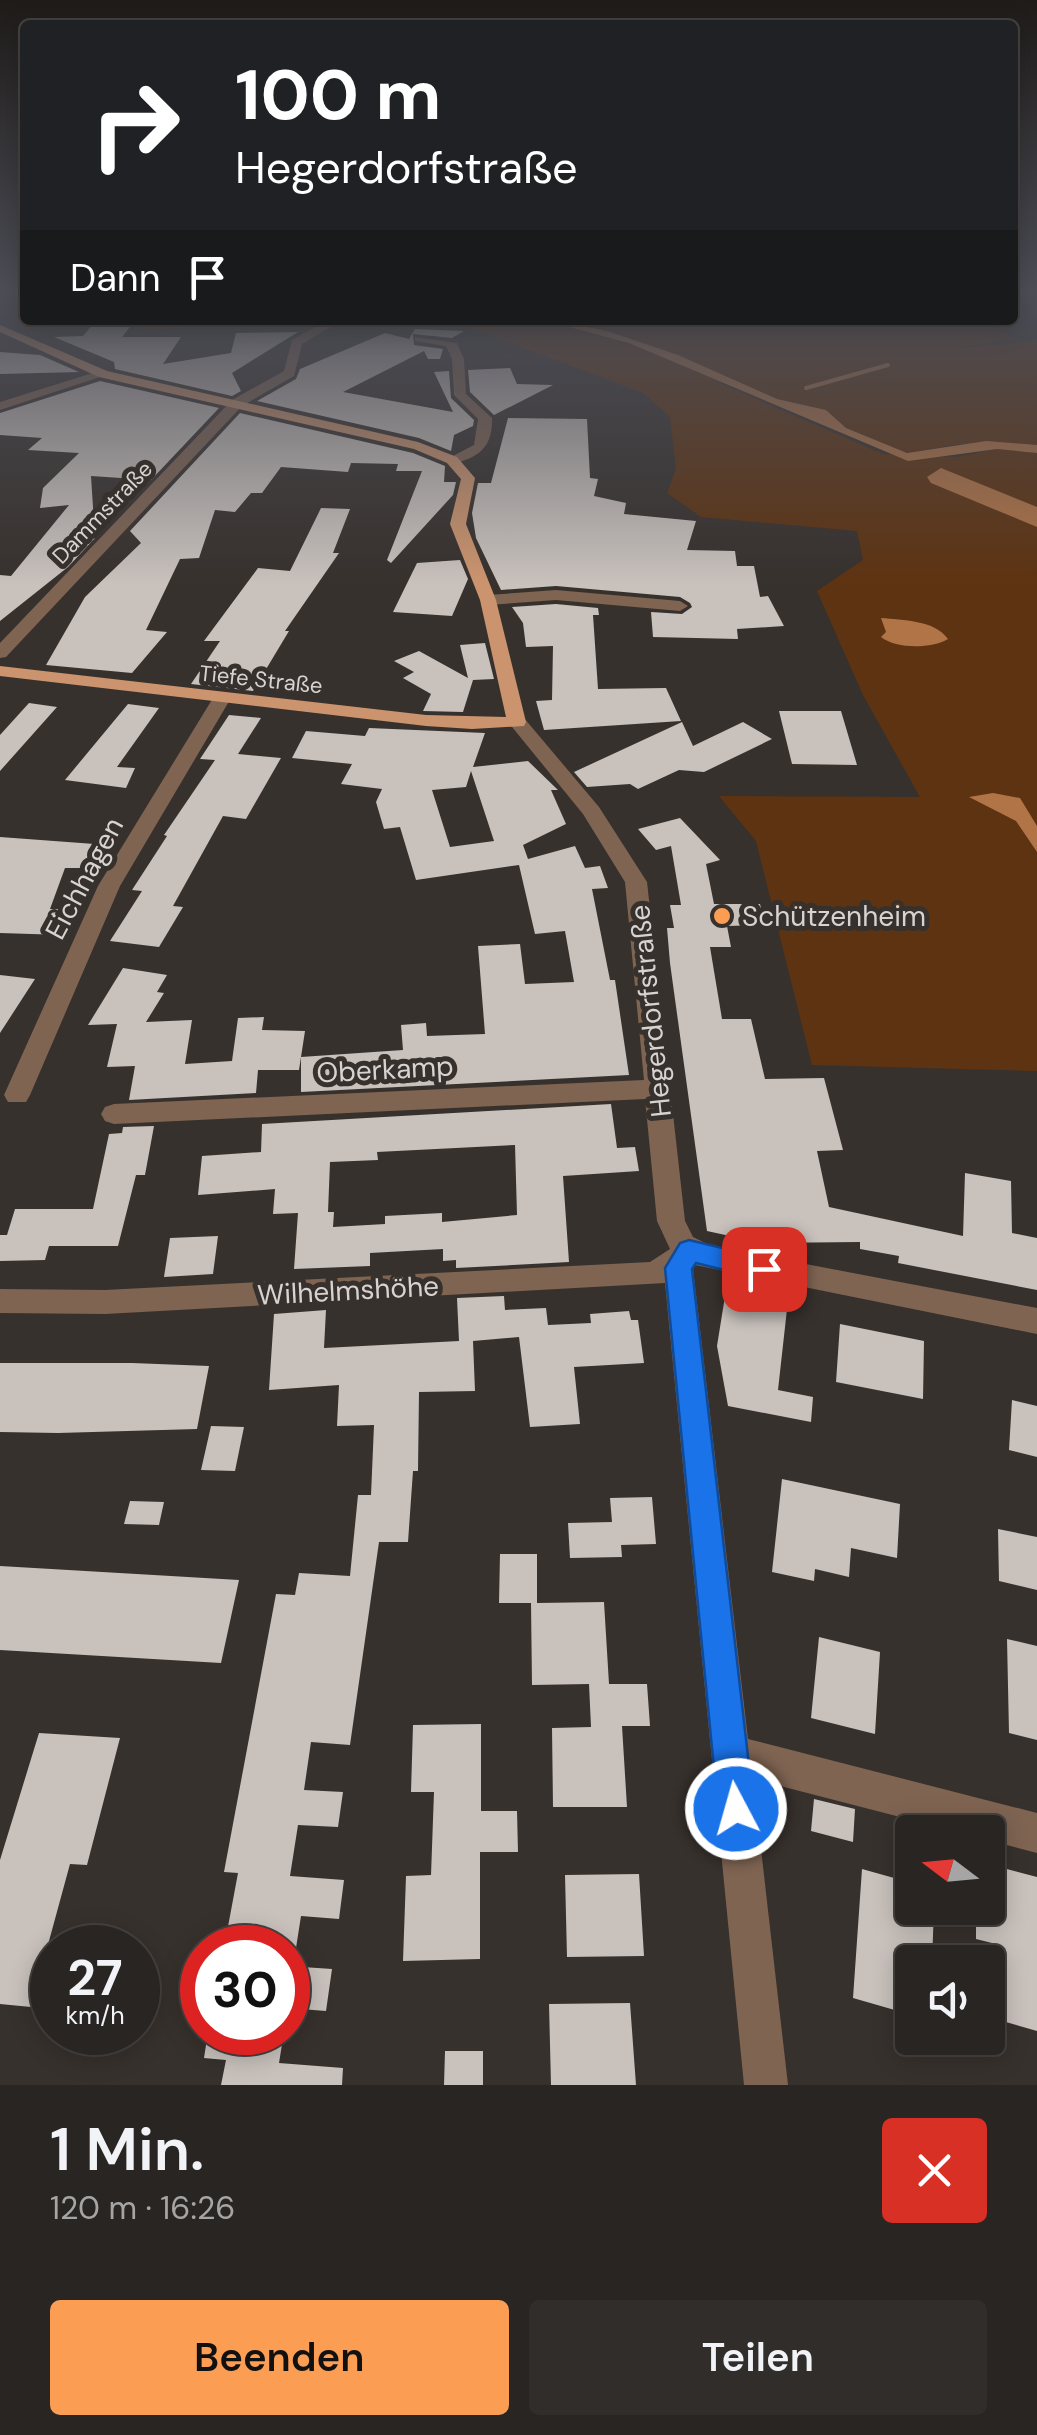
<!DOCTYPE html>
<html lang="de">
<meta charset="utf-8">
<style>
:root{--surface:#292522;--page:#312d2a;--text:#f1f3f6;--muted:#a5a5a5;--line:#454240;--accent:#fc9d54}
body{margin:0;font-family:"DM Sans",sans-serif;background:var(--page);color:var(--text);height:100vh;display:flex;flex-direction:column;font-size:38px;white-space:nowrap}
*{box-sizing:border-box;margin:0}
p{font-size:32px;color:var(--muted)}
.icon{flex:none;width:55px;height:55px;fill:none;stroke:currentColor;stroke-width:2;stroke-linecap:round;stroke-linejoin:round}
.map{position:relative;height:2085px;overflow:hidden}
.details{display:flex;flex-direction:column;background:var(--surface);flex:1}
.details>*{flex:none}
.guide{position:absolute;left:20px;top:20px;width:998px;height:305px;border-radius:10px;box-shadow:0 5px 25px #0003,0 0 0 2px var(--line);background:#202124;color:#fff;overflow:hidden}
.needle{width:65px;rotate:286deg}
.tools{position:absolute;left:895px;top:1815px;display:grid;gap:20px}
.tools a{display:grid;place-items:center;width:110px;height:110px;border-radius:10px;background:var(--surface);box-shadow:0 5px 25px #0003,0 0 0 2px var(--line);font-size:50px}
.speed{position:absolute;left:30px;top:1925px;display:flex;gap:20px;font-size:50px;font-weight:700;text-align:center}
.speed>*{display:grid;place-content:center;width:130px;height:130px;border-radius:50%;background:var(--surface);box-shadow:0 5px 25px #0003,0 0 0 2px var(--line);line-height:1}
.speed small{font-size:25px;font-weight:400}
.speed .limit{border:15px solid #d22;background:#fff;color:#111}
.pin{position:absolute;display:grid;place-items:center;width:85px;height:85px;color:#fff;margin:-42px;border-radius:20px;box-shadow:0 5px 15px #0006}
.me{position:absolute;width:110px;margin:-55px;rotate:354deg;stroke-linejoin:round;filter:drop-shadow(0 0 8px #0008)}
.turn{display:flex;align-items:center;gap:35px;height:210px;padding:0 50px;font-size:45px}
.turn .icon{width:130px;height:130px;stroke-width:2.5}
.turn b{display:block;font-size:70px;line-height:85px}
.then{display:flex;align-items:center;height:95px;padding:0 50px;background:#0003;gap:20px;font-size:38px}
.round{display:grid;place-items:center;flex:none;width:105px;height:105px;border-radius:10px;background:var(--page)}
.overview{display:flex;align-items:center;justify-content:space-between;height:170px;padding:0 50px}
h1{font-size:60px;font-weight:600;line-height:75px}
.action{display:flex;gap:20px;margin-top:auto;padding:20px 50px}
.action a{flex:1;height:115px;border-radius:10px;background:var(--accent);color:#111;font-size:40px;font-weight:600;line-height:115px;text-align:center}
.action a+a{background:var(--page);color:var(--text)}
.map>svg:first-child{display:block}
</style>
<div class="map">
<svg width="1037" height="2085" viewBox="0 0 1037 2085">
<rect width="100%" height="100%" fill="#37312d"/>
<path fill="#5e3311" d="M 147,320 L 359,320 L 140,330 Z
M 449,320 L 973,320 L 1020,338 L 956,348 L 1037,341 L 1037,445 L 961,444 L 907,453 L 846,428 L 826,410 L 777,399 L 725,378 L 715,381 L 883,454 L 957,457 L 997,449 L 1037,453 L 1037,1071 L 812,1065 L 756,841 L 719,796 L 920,797 L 863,695 L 817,591 L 863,560 L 857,531 L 701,517 L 667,493 L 676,469 L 670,417 L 643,393 Z"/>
<path fill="#b17446" d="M 521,320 L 556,320 L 610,332 L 678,355 L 777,399 L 826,410 L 846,428 L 907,453 L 986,441 L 1037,445 L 1037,453 L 997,449 L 908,461 L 629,343 L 573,328 Z
M 881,618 C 902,620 935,620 948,639 C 931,649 896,649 881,637 L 886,632 Z
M 993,793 L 1020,798 L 1037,826 L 1037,852 L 1016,821 L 969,797 Z"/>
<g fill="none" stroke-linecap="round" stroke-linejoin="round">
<path stroke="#b17446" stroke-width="4" d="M 806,388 L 888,365"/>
<path fill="#b17446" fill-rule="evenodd" d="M 941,468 L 1037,507 L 1037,527 L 931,483 L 927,477 Z"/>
</g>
<path fill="#c8c1bc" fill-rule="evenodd" d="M 94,323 L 133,323 L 122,337 L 181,337 L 163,364 L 231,353 L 236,333 L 298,332 L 232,373 L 241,391 L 232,396 L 115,369 L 114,362 L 54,337 L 83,336 Z
M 415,329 L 464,331 L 452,338 L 413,334 L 414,345 L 443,349 L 440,359 L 428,359 L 424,351 L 343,392 L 453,412 L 434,372 L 449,371 L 451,398 L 474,420 L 473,426 L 454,435 L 451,451 L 419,438 L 257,401 L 296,379 L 300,369 L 385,333 L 409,339 Z
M 0,352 L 40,355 L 79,372 L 0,374 Z
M 510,368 L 517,384 L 553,385 L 494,415 L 470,392 L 468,370 Z
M 100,381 L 219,408 L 151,480 L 91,476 L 95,538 L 68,567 L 0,621 L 0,575 L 11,576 L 69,505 L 40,508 L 43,488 L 79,453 L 28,450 L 42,438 L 0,435 L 0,413 Z
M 240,413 L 413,453 L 445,466 L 444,482 L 456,482 L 453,495 L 391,563 L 387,560 L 422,471 L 396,471 L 398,464 L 351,463 L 348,472 L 281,467 L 262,493 L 251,493 L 235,512 L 215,510 L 199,558 L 180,559 L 146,630 L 167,632 L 132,673 L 46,665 L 85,597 L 141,543 L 130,531 Z
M 508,418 L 587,419 L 590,478 L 598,479 L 594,496 L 626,503 L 624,514 L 696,521 L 687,550 L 735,551 L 737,566 L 754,566 L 760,597 L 768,596 L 784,626 L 737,629 L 738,639 L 653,637 L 651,612 L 682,614 L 692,607 L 690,603 L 680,597 L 556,586 L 501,590 L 476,538 L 472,513 L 478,483 L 491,483 Z
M 321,508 L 350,509 L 333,553 L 339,553 L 285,631 L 289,631 L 253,691 L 191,684 L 220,641 L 204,641 L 258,568 L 290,571 Z
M 460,560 L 468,579 L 452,616 L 393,612 L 417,563 Z
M 556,604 L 598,608 L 599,615 L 593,615 L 598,689 L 666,688 L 681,721 L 544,730 L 536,701 L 552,700 L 553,646 L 526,647 L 523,623 L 512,607 Z
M 485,643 L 494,679 L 473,680 L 463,712 L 423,711 L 431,694 L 403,678 L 414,672 L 394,661 L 419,651 L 468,678 L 460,645 Z
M 29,703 L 57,707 L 0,771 L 0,735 Z
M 128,704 L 159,708 L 117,767 L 135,768 L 126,788 L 65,780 Z
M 779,711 L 841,711 L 857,765 L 792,764 Z
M 229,715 L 261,718 L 238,754 L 281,758 L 246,819 L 223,816 L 173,906 L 183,907 L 159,947 L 110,941 L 142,891 L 132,890 L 167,836 L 164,835 L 215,760 L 200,759 Z
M 682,722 L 693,746 L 743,722 L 772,739 L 704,772 L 679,770 L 638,789 L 630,784 L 587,787 L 574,772 Z
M 369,728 L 485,733 L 473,767 L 528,761 L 558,790 L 551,790 L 566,824 L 523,845 L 528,859 L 575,846 L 585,868 L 600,866 L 608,888 L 592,889 L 610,980 L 615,980 L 629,1075 L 301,1092 L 301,1057 L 403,1050 L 401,1025 L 426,1023 L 427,1036 L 485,1034 L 478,946 L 520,944 L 525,984 L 574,982 L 565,931 L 535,934 L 519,865 L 416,880 L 400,827 L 384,829 L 376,802 L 382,789 L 341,784 L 352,764 L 292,758 L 306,731 L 365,736 ZM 471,771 L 494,841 L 450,847 L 432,790 L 466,787 Z
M 680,818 L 720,860 L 706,864 L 714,904 L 760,904 L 765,925 L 727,926 L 731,947 L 710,947 L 722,1019 L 751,1019 L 765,1079 L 824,1078 L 843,1150 L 817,1151 L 829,1207 L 963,1236 L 965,1173 L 1011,1181 L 1012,1233 L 1037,1238 L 1037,1290 L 898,1263 L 899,1256 L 860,1249 L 860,1242 L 762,1243 L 707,1231 L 670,963 L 667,928 L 674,928 L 670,905 L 681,905 L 671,846 L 656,850 L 638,829 Z
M 0,837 L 108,845 L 99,868 L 65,868 L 50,909 L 73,909 L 63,935 L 0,933 Z
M 123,968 L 167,975 L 157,992 L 164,993 L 146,1022 L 192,1020 L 185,1064 L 232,1061 L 238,1018 L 264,1017 L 262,1030 L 305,1031 L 299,1070 L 258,1070 L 256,1093 L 129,1100 L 135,1066 L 107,1067 L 117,1024 L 88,1025 Z
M 0,975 L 35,979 L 0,1033 Z
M 611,1104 L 617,1148 L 635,1147 L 639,1171 L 563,1176 L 569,1262 L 456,1268 L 456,1260 L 443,1261 L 443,1249 L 370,1253 L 370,1266 L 294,1269 L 298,1213 L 273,1214 L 275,1189 L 198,1195 L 202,1156 L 261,1152 L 262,1124 ZM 515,1145 L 517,1215 L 442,1222 L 442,1213 L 385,1216 L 385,1224 L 333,1227 L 334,1212 L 328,1212 L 330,1162 L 378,1160 L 377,1152 Z
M 154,1126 L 145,1175 L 136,1175 L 118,1246 L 49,1246 L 45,1260 L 0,1261 L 0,1235 L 7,1235 L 15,1209 L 93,1209 L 109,1134 L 122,1133 L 123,1127 Z
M 218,1236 L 213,1274 L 164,1277 L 170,1238 Z
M 726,1290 L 788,1300 L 778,1390 L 813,1397 L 811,1422 L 728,1406 L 717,1346 Z
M 504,1296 L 505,1310 L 546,1308 L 548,1325 L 591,1323 L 590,1314 L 629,1311 L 631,1320 L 638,1320 L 644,1363 L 574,1367 L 580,1424 L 530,1427 L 519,1337 L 473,1341 L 475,1391 L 419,1392 L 418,1471 L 413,1471 L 408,1542 L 379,1542 L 350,1745 L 311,1742 L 304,1790 L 343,1792 L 338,1827 L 298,1825 L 290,1876 L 344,1880 L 339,1919 L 301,1916 L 296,1948 L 224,1948 L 238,1873 L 224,1872 L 276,1594 L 295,1595 L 299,1573 L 350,1576 L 358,1495 L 371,1495 L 374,1425 L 337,1426 L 339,1385 L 269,1390 L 274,1314 L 326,1310 L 324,1348 L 459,1341 L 457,1298 Z
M 840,1324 L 924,1341 L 923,1399 L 836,1382 Z
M 0,1363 L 132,1363 L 209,1366 L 197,1429 L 58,1433 L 0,1432 Z
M 1012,1400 L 1037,1406 L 1037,1457 L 1009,1450 Z
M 211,1426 L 244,1427 L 235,1471 L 201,1470 Z
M 782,1479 L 900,1504 L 897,1558 L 851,1548 L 849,1577 L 815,1569 L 814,1581 L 772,1572 Z
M 652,1497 L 656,1544 L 621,1545 L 622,1557 L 570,1558 L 568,1523 L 612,1522 L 610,1498 Z
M 130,1501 L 164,1502 L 159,1525 L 124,1524 Z
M 998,1529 L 1037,1537 L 1037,1590 L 999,1581 Z
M 500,1554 L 537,1554 L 537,1603 L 604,1602 L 609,1684 L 647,1684 L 650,1726 L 622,1726 L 627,1807 L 553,1807 L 552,1728 L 591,1727 L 589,1684 L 532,1685 L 531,1603 L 499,1603 Z
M 0,1566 L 239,1580 L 221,1663 L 0,1650 Z
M 819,1637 L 880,1652 L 875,1734 L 811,1718 Z
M 1007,1639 L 1037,1646 L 1037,1740 L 1009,1733 Z
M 481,1724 L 481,1811 L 517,1811 L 518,1852 L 480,1852 L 480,1959 L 403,1961 L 406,1876 L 431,1875 L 434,1792 L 411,1792 L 413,1725 Z
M 39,1733 L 120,1738 L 87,1865 L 70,1864 L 31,2007 L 0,2004 L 0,1860 Z
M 814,1799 L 855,1809 L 853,1842 L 811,1831 Z
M 988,1864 L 1037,1877 L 1037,2031 L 992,2018 L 992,1943 L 976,1939 L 976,1908 L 988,1908 Z
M 862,1869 L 912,1883 L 912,1908 L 934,1908 L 932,1962 L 912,1962 L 912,2015 L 853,1998 Z
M 639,1874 L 644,1956 L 567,1957 L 565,1875 Z
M 288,1966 L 332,1969 L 326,2011 L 288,2008 Z
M 630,2003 L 636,2085 L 551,2085 L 549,2004 Z
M 208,2032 L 284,2032 L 279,2063 L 343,2068 L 342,2085 L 221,2085 L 226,2060 L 204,2058 Z
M 445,2051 L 483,2051 L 483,2085 L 444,2085 Z"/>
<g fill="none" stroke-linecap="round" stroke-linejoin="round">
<path fill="#7f6452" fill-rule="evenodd" d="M 328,320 L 342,320 L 302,344 L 294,376 L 242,406 L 6,657 L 0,658 L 0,643 L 232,400 L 284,371 L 292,340 Z
M 415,337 L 457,343 L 464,359 L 466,394 L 492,418 C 493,447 479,458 452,464 L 445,460 L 474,445 L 478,419 L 454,395 L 452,359 L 446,346 L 415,341 Z
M 99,371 L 109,374 L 0,410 L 0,402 Z
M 556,590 L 680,601 L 688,606 L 680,611 L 556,600 L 488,605 L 480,600 L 488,595 Z
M 222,692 L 231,698 L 120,886 L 30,1095 L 26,1102 L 8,1102 L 4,1095 L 98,886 L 213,698 Z
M 517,716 L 524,718 L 599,807 L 647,882 L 685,1221 L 693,1237 L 711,1246 L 1037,1308 L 1037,1334 L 695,1265 L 693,1269 L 748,1739 L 1037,1813 L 1037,1853 L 988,1840 L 988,1832 L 958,1832 L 753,1779 L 788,2085 L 744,2085 L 665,1283 L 105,1314 L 0,1313 L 0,1289 L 105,1290 L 650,1262 L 670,1249 L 657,1221 L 645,1099 L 114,1124 L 105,1121 L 101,1114 L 105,1107 L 114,1104 L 644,1080 L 625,882 L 583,814 L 508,722 Z"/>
<path fill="#cb946e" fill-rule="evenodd" d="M 0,325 L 107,371 L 418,442 L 457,457 L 475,478 L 466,524 L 496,600 L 526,722 L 524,726 L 472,729 L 426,726 L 0,676 L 0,666 L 426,715 L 506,717 L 480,600 L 450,524 L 461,479 L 447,463 L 414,449 L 99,377 L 0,332 Z"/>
</g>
<linearGradient id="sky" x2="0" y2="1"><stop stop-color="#1e1b19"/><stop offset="0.5" stop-color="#4d4e57"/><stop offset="1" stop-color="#4d4e57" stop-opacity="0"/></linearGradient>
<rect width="1037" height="584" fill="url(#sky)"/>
<path fill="#1a73e8" stroke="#114b97" stroke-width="2.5" d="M 689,1240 L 764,1258 L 777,1269 L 764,1280 L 696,1263 L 692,1269 L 754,1809 L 748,1822 L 736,1827 L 723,1822 L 718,1809 L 665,1268 L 680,1243 Z"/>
<circle fill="#fc9d54" stroke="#37312d" stroke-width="4" cx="722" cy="916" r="10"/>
<g text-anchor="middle" stroke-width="10" stroke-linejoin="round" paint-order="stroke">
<g font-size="22" fill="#d7d3d1" stroke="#37312d">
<text transform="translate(102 512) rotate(-46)" y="8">Dammstraße</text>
<text transform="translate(261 679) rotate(6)" y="8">Tiefe Straße</text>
</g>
<g font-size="28" fill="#d7d3d1" stroke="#37312d">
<text transform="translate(84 878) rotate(-62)" y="10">Eichhagen</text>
<text transform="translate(650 1011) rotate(-96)" y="10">Hegerdorfstraße</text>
<text transform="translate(385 1069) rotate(-3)" y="10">Oberkamp</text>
<text transform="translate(348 1290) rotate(-3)" y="10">Wilhelmshöhe</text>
</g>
<g font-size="28" fill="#d7d3d1" stroke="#37312d" text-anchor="start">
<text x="742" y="926">Schützenheim</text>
</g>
</g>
</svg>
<div class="tools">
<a><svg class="needle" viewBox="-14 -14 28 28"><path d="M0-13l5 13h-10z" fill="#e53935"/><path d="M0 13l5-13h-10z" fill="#a5a5a5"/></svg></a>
<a><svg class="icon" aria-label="sound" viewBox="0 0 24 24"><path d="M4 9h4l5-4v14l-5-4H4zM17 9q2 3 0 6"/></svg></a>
</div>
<div class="speed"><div>27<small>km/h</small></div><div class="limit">30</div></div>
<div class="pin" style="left:764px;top:1269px;background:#d93025"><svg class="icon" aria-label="arrive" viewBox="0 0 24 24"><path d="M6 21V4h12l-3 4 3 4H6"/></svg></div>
<svg class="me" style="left:736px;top:1809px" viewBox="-20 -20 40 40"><circle r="17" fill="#1a73e8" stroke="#fff" stroke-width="3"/><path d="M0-11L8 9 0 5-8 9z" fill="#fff"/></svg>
<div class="guide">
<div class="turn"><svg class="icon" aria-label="right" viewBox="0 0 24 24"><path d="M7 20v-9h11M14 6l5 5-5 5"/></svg><div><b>100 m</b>Hegerdorfstraße</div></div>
<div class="then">Dann<svg class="icon" aria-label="arrive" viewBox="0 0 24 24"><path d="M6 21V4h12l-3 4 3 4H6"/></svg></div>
</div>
</div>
<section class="details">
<div class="overview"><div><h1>1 Min.</h1><p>120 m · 16:26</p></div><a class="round" style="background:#d93025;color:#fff"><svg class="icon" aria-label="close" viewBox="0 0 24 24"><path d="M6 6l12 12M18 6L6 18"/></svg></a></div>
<div class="action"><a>Beenden</a><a>Teilen</a></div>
</section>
